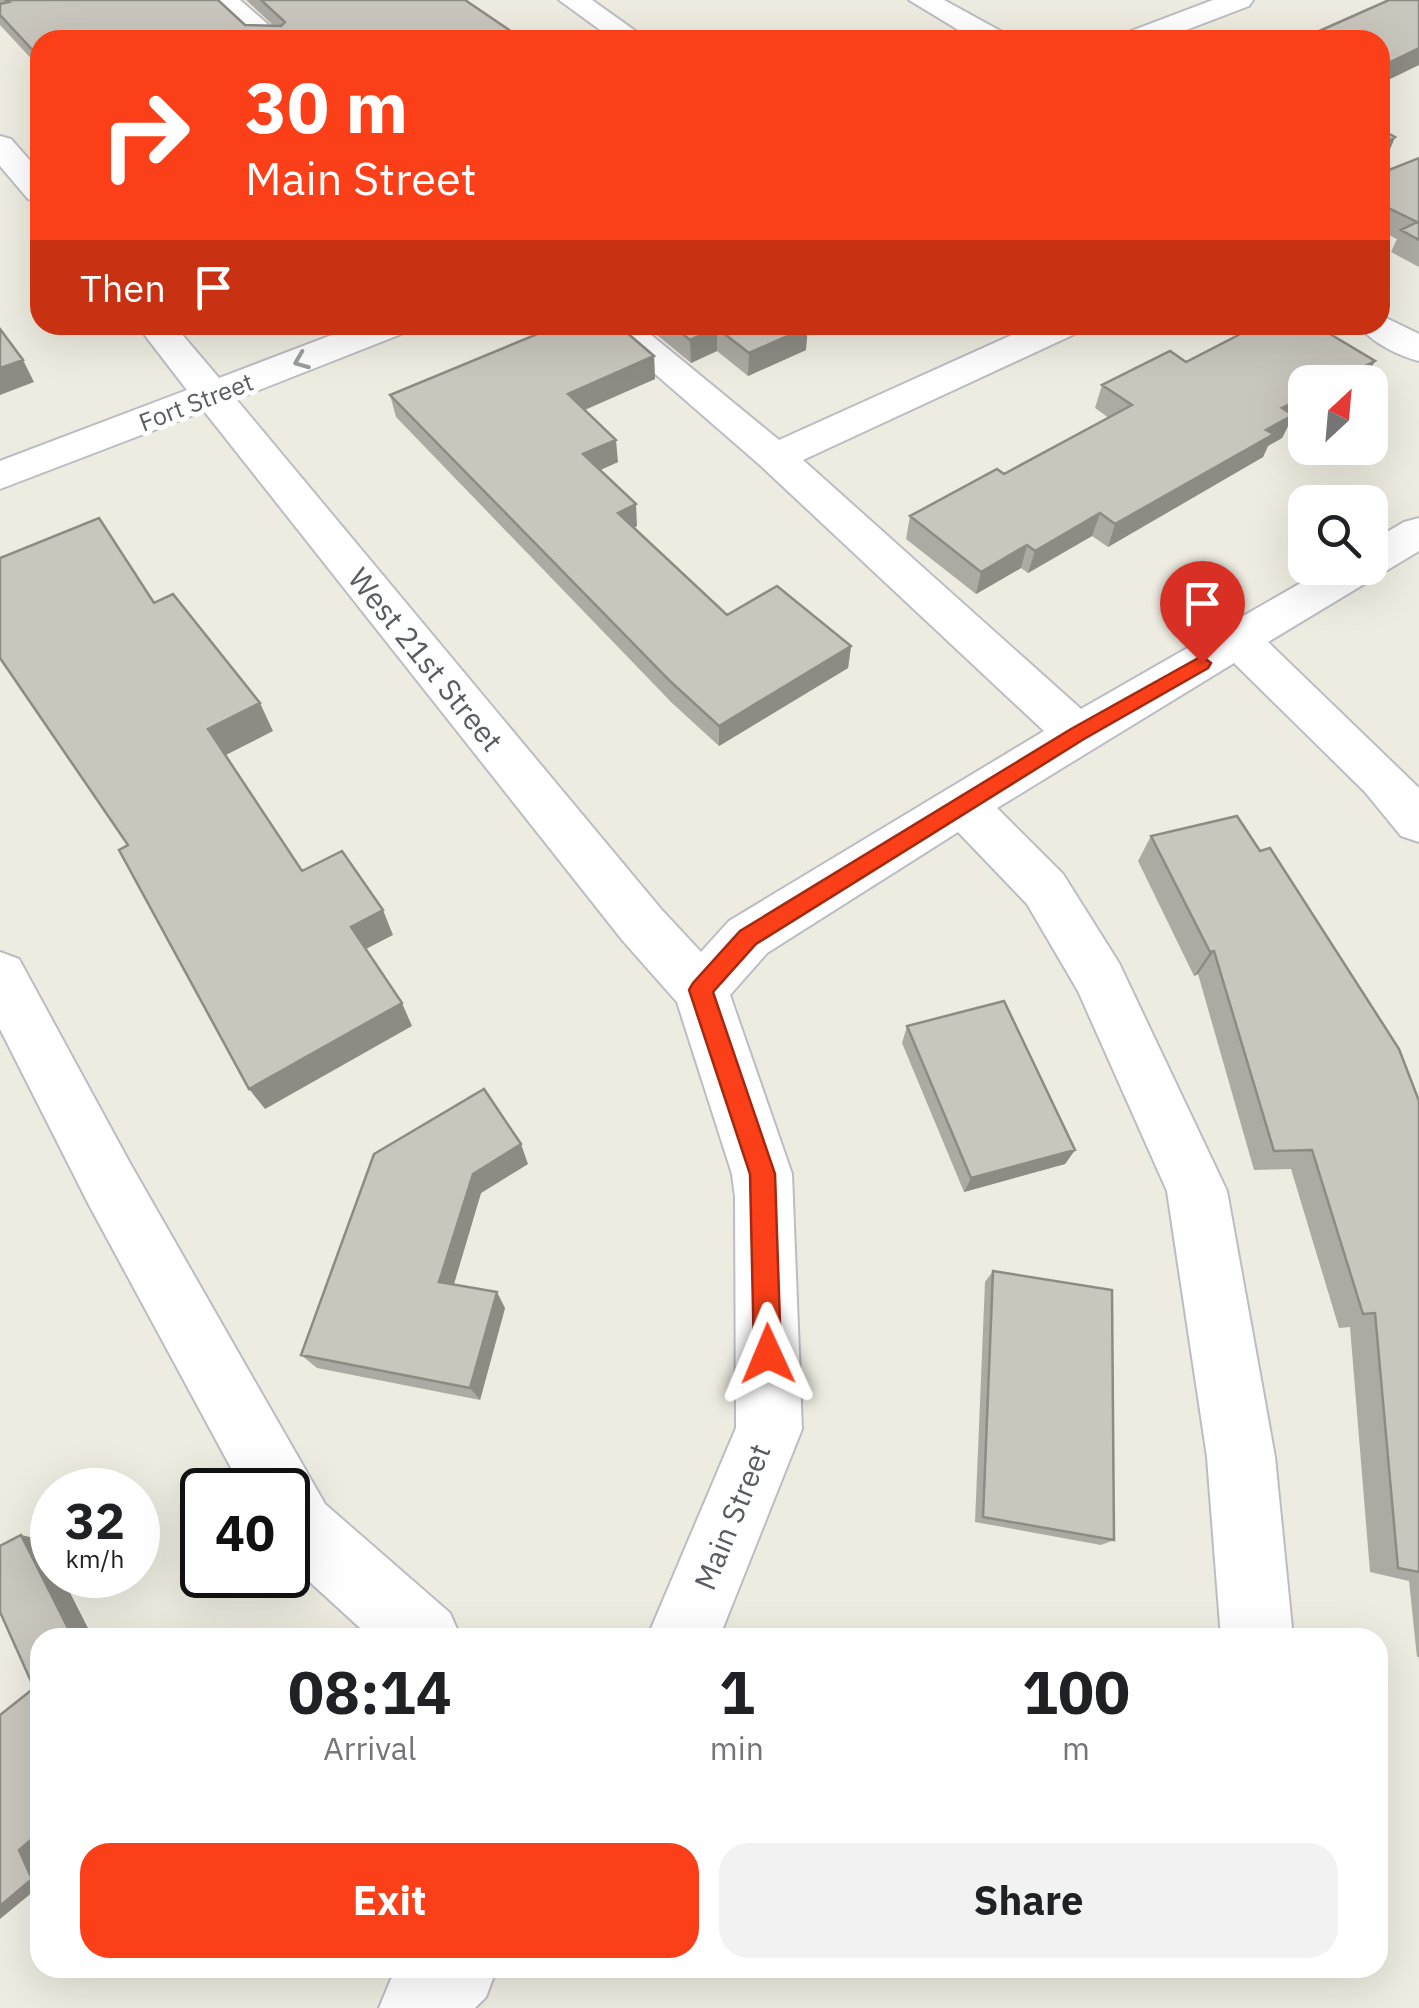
<!DOCTYPE html>
<style>
:root{--surface:#fff;--page:#f2f2f2;--text:#202124;--muted:#757577;--accent:#fb3f18}
body{margin:0;font-family:"IBM Plex Sans",sans-serif;background:var(--page);color:var(--text);height:100vh;display:flex;flex-direction:column;font-size:38px;white-space:nowrap}
*{box-sizing:border-box;margin:0}
p{font-size:32px;color:var(--muted)}
.icon{flex:none;width:55px;height:55px;fill:none;stroke:currentColor;stroke-width:2;stroke-linecap:round;stroke-linejoin:round}
.map{position:relative;flex:1;overflow:hidden}
.details{position:absolute;left:30px;top:1628px;width:1358px;height:350px;display:flex;flex-direction:column;background:var(--surface);border-radius:30px;box-shadow:0 10px 40px #0002}
.details>*{flex:none}
.hud{position:absolute;left:30px;top:30px;width:1360px;height:305px;border-radius:30px;box-shadow:0 10px 40px #0002;background:#fb3f18;color:#fff;overflow:hidden}
.needle{width:65px;rotate:26deg}
.controls{position:absolute;left:1288px;top:365px;display:grid;gap:20px}
.controls a{display:grid;place-items:center;width:100px;height:100px;border-radius:20px;background:var(--surface);box-shadow:0 10px 40px #0002;font-size:50px}
.speed{position:absolute;left:30px;top:1468px;display:flex;gap:20px;font-size:50px;font-weight:700;text-align:center}
.speed>*{display:grid;place-content:center;width:130px;height:130px;border-radius:50%;background:var(--surface);box-shadow:0 10px 40px #0002;line-height:1}
.speed small{font-size:25px;font-weight:400}
.speed .limit{border:5px solid #111;border-radius:15px;background:#fff;color:#111}
.pin{position:absolute;display:grid;place-items:center;width:85px;height:85px;color:#fff;margin:-102px -42px;border-radius:50% 50% 50% 0;rotate:-45deg;box-shadow:0 0 10px #0007}
.pin .icon{rotate:45deg}
.me{position:absolute;width:110px;margin:-55px;rotate:359deg;stroke-linejoin:round;filter:drop-shadow(0 0 8px #0008)}
.turn{display:flex;align-items:center;gap:35px;height:210px;padding:0 50px;font-size:45px}
.turn .icon{width:130px;height:130px;stroke-width:2.5}
.turn b{display:block;font-size:70px;line-height:85px}
.then{display:flex;align-items:center;height:95px;padding:0 50px;background:#0003;gap:20px;font-size:38px}
.eta{display:flex;justify-content:space-evenly;align-items:center;height:170px;text-align:center}
.eta b{font-size:60px;font-weight:700;line-height:70px}
.button{display:flex;gap:20px;margin-top:auto;padding:20px 50px}
.button a{flex:1;height:115px;border-radius:30px;background:var(--accent);color:#fff;font-size:40px;font-weight:700;line-height:115px;text-align:center}
.button a+a{background:var(--page);color:var(--text)}
.map>svg:first-child{display:block}
</style>
<div class="map">
<svg width="1419" height="2008" viewBox="0 0 1419 2008">
<rect width="100%" height="100%" fill="#eeece0"/>
<g fill="none" stroke-linecap="round" stroke-linejoin="round">
<defs>
<path id="minor" d="M 209,0 L 240,0 L 286,40 L 253,40 Z
M 559,0 L 592,0 L 648,40 L 614,40 Z
M 909,0 L 944,0 L 1006,34 L 1011,40 L 975,40 Z
M 1213,0 L 1253,0 L 1249,6 L 1160,40 L 1118,40 L 1123,34 Z
M 0,136 L 11,139 L 40,172 L 40,202 L 28,199 L 0,166 Z
M 1380,315 L 1419,334 L 1419,361 C 1399,356 1370,342 1359,325 L 1380,325 Z
M 137,325 L 174,325 L 219,378 L 358,325 L 409,325 L 404,333 L 236,399 L 661,909 L 701,952 L 729,921 L 1044,731 L 761,466 L 599,325 L 639,325 L 779,440 L 1034,325 L 1082,325 L 1077,333 L 803,460 L 1081,709 L 1327,568 L 1370,568 L 1370,542 L 1404,522 L 1419,518 L 1419,551 L 1268,642 L 1419,788 L 1419,842 L 1401,836 L 1365,792 L 1234,663 L 997,808 L 1063,874 L 1119,963 L 1227,1191 L 1275,1457 L 1293,1638 L 1221,1638 L 1207,1457 L 1167,1191 L 1078,991 L 1027,904 L 958,832 L 767,953 L 730,995 L 792,1174 L 802,1429 L 719,1638 L 647,1638 L 736,1428 L 735,1197 L 732,1174 L 677,1002 L 623,941 L 204,411 L 0,489 L 0,461 L 187,390 Z
M 0,952 L 19,959 L 131,1165 L 325,1504 L 450,1613 L 461,1638 L 371,1638 L 288,1562 L 288,1490 L 243,1490 L 89,1205 L 0,1029 Z
M 402,1968 L 497,1968 L 486,1997 L 475,2008 L 379,2008 L 391,1979 Z"/>
</defs>
<use href="#minor" stroke="#bbbdc3" stroke-width="4"/>
<use href="#minor" fill="#fff" fill-rule="evenodd"/>
</g>
<path fill="#adaaa3" d="M 0,0 L 218,0 L 245,25 L 274,26 L 246,0 L 465,0 L 524,40 L 40,40 L 40,68 L 0,25 Z
M 1380,129 L 1395,137 L 1387,156 L 1389,170 L 1419,158 L 1419,267 L 1391,252 L 1397,239 L 1380,231 Z
M 645,325 L 805,325 L 806,350 L 748,376 L 717,351 L 691,363 Z
M 654,356 L 655,379 L 585,410 L 618,462 L 600,470 L 637,526 L 634,528 L 727,615 L 851,646 L 848,668 L 719,746 L 672,703 L 396,417 L 390,395 Z
M 1186,362 L 1290,422 L 1282,438 L 1268,446 L 1263,457 L 1108,547 L 1092,536 L 1028,573 L 1021,568 L 976,594 L 906,539 L 910,516 L 1004,474 L 1109,418 L 1095,408 L 1102,385 Z
M 1151,836 L 1419,1101 L 1419,1657 L 1417,1657 L 1409,1581 L 1370,1572 L 1350,1327 L 1339,1328 L 1291,1169 L 1254,1170 L 1198,974 L 1194,976 L 1138,861 Z
M 907,1026 L 1075,1150 L 1065,1164 L 964,1192 L 902,1043 Z
M 374,1154 L 528,1164 L 481,1193 L 454,1284 L 505,1308 L 480,1400 L 317,1368 L 301,1355 Z
M 993,1271 L 1114,1540 L 1101,1545 L 975,1522 L 985,1282 Z"/>
<path fill="#8d8b84" d="M 1419,48 L 1419,65 L 1380,84 L 1380,67 Z
M 1395,137 L 1386,159 L 1386,143 Z
M 808,327 L 806,350 L 748,376 L 749,353 Z
M 717,328 L 717,351 L 691,363 L 690,340 Z
M 654,356 L 655,379 L 570,416 L 568,394 Z
M 23,360 L 34,382 L 0,395 L 0,368 Z
M 1375,361 L 1364,382 L 1333,382 Z
M 1305,397 L 1305,414 L 1290,422 L 1282,438 L 1268,446 L 1263,457 L 1108,547 L 1115,524 L 1266,430 L 1282,408 Z
M 616,440 L 618,462 L 585,477 L 583,454 Z
M 636,504 L 637,526 L 620,535 L 618,513 Z
M 1100,513 L 1092,536 L 1028,573 L 1035,551 Z
M 1027,545 L 1021,568 L 976,594 L 981,572 Z
M 851,646 L 848,668 L 719,746 L 719,726 Z
M 260,703 L 273,731 L 222,757 L 208,729 Z
M 383,910 L 393,935 L 362,951 L 351,927 Z
M 1214,951 L 1198,974 L 1194,976 L 1210,952 Z
M 402,1003 L 412,1026 L 265,1109 L 249,1089 Z
M 521,1144 L 528,1164 L 481,1193 L 450,1297 L 439,1282 L 473,1174 Z
M 1075,1150 L 1065,1164 L 964,1192 L 971,1178 Z
M 497,1292 L 505,1308 L 480,1400 L 470,1388 Z
M 21,1535 L 43,1540 L 52,1559 L 52,1575 L 61,1575 L 93,1638 L 73,1638 Z
M 40,1832 L 40,1886 L 0,1919 L 0,1906 L 19,1850 Z"/>
<path fill="#c9c6bd" stroke="#8d8b84" stroke-width="2.5" d="M 6,0 L 218,0 L 245,25 L 281,26 L 285,22 L 261,0 L 465,0 L 524,40 L 40,40 L 40,58 L 0,15 L 0,4 L 9,2 Z
M 1389,0 L 1419,0 L 1419,48 L 1380,67 L 1380,40 L 1299,40 Z
M 1380,129 L 1395,137 L 1386,143 L 1389,170 L 1419,158 L 1419,240 L 1401,230 L 1417,222 L 1380,204 Z
M 559,325 L 618,325 L 654,356 L 568,394 L 616,440 L 583,454 L 636,504 L 618,513 L 727,615 L 777,586 L 851,646 L 719,726 L 671,682 L 390,395 Z
M 672,325 L 805,325 L 808,327 L 749,353 L 717,328 L 690,340 Z
M 1258,325 L 1315,325 L 1375,361 L 1333,382 L 1305,382 L 1305,397 L 1282,408 L 1293,415 L 1266,430 L 1274,434 L 1115,524 L 1100,513 L 1035,551 L 1027,545 L 981,572 L 910,516 L 997,469 L 1004,474 L 1132,405 L 1102,385 L 1170,351 L 1186,362 Z
M 0,329 L 23,360 L 0,368 Z
M 99,518 L 154,603 L 173,594 L 260,703 L 208,729 L 302,871 L 342,851 L 383,910 L 351,927 L 402,1003 L 249,1089 L 119,850 L 128,845 L 0,658 L 0,558 Z
M 1237,816 L 1260,851 L 1270,848 L 1399,1049 L 1419,1101 L 1419,1572 L 1398,1568 L 1375,1313 L 1363,1314 L 1312,1150 L 1274,1151 L 1214,951 L 1210,952 L 1151,836 Z
M 1004,1001 L 1075,1150 L 971,1178 L 907,1026 Z
M 484,1089 L 521,1144 L 473,1174 L 439,1282 L 497,1292 L 470,1388 L 301,1355 L 374,1154 Z
M 993,1271 L 1112,1290 L 1114,1540 L 983,1517 Z
M 21,1535 L 73,1638 L 40,1638 L 40,1832 L 19,1850 L 32,1879 L 0,1906 L 0,1715 L 34,1688 L 0,1612 L 0,1546 Z"/>
<defs><path id="oneway-chevron" d="M-2-3.5L2.5 0L-2 3.5" fill="none" stroke-width="1.6" stroke-linecap="round" stroke-linejoin="round" transform="scale(2.5)"/></defs>
<use stroke="#9b9da1" href="#oneway-chevron" transform="translate(301 361) rotate(158)"/>
<path fill="#fb3f18" stroke="#a32910" stroke-width="2.5" d="M 1202,656 L 1211,663 L 1208,668 L 1084,739 L 756,944 L 713,992 L 775,1174 L 781,1354 L 777,1364 L 768,1368 L 758,1364 L 754,1354 L 750,1174 L 689,990 L 693,983 L 740,931 L 1071,729 Z"/>
<g text-anchor="middle" stroke-width="10" stroke-linejoin="round" paint-order="stroke">
<g font-size="25" fill="#595c63" stroke="#fff">
<text transform="translate(196 402) rotate(-21)" y="9">Fort Street</text>
</g>
<g font-size="30" fill="#595c63" stroke="#fff">
<text transform="translate(425 660) rotate(51)" y="10">West 21st Street</text>
<text transform="translate(733 1517) rotate(-68)" y="10">Main Street</text>
</g>
</g>
</svg>
<div class="controls">
<a><svg class="needle" viewBox="-14 -14 28 28"><path d="M0-13l5 13h-10z" fill="#e53935"/><path d="M0 13l5-13h-10z" fill="#757577"/></svg></a>
<a><svg class="icon" aria-label="search" viewBox="0 0 24 24"><circle cx="10" cy="10" r="6"/><path d="M15 15l6 6"/></svg></a>
</div>
<div class="speed"><div>32<small>km/h</small></div><div class="limit">40</div></div>
<div class="pin" style="left:1202px;top:663px;background:#d93025"><svg class="icon" aria-label="arrive" viewBox="0 0 24 24"><path d="M6 21V4h12l-3 4 3 4H6"/></svg></div>
<svg class="me" style="left:768px;top:1354px" viewBox="-20 -20 40 40"><path d="M0-17L14 15 0 8-14 15z" fill="#fb3f18" stroke="#fff" stroke-width="4"/></svg>
<div class="hud">
<div class="turn"><svg class="icon" aria-label="right" viewBox="0 0 24 24"><path d="M7 20v-9h11M14 6l5 5-5 5"/></svg><div><b>30 m</b>Main Street</div></div>
<div class="then">Then<svg class="icon" aria-label="arrive" viewBox="0 0 24 24"><path d="M6 21V4h12l-3 4 3 4H6"/></svg></div>
</div>
<section class="details">
<div class="eta">
<div><b>08:14</b><p>Arrival</p></div>
<div><b>1</b><p>min</p></div>
<div><b>100</b><p>m</p></div>
</div>
<div class="button"><a>Exit</a><a>Share</a></div>
</section>
</div>
